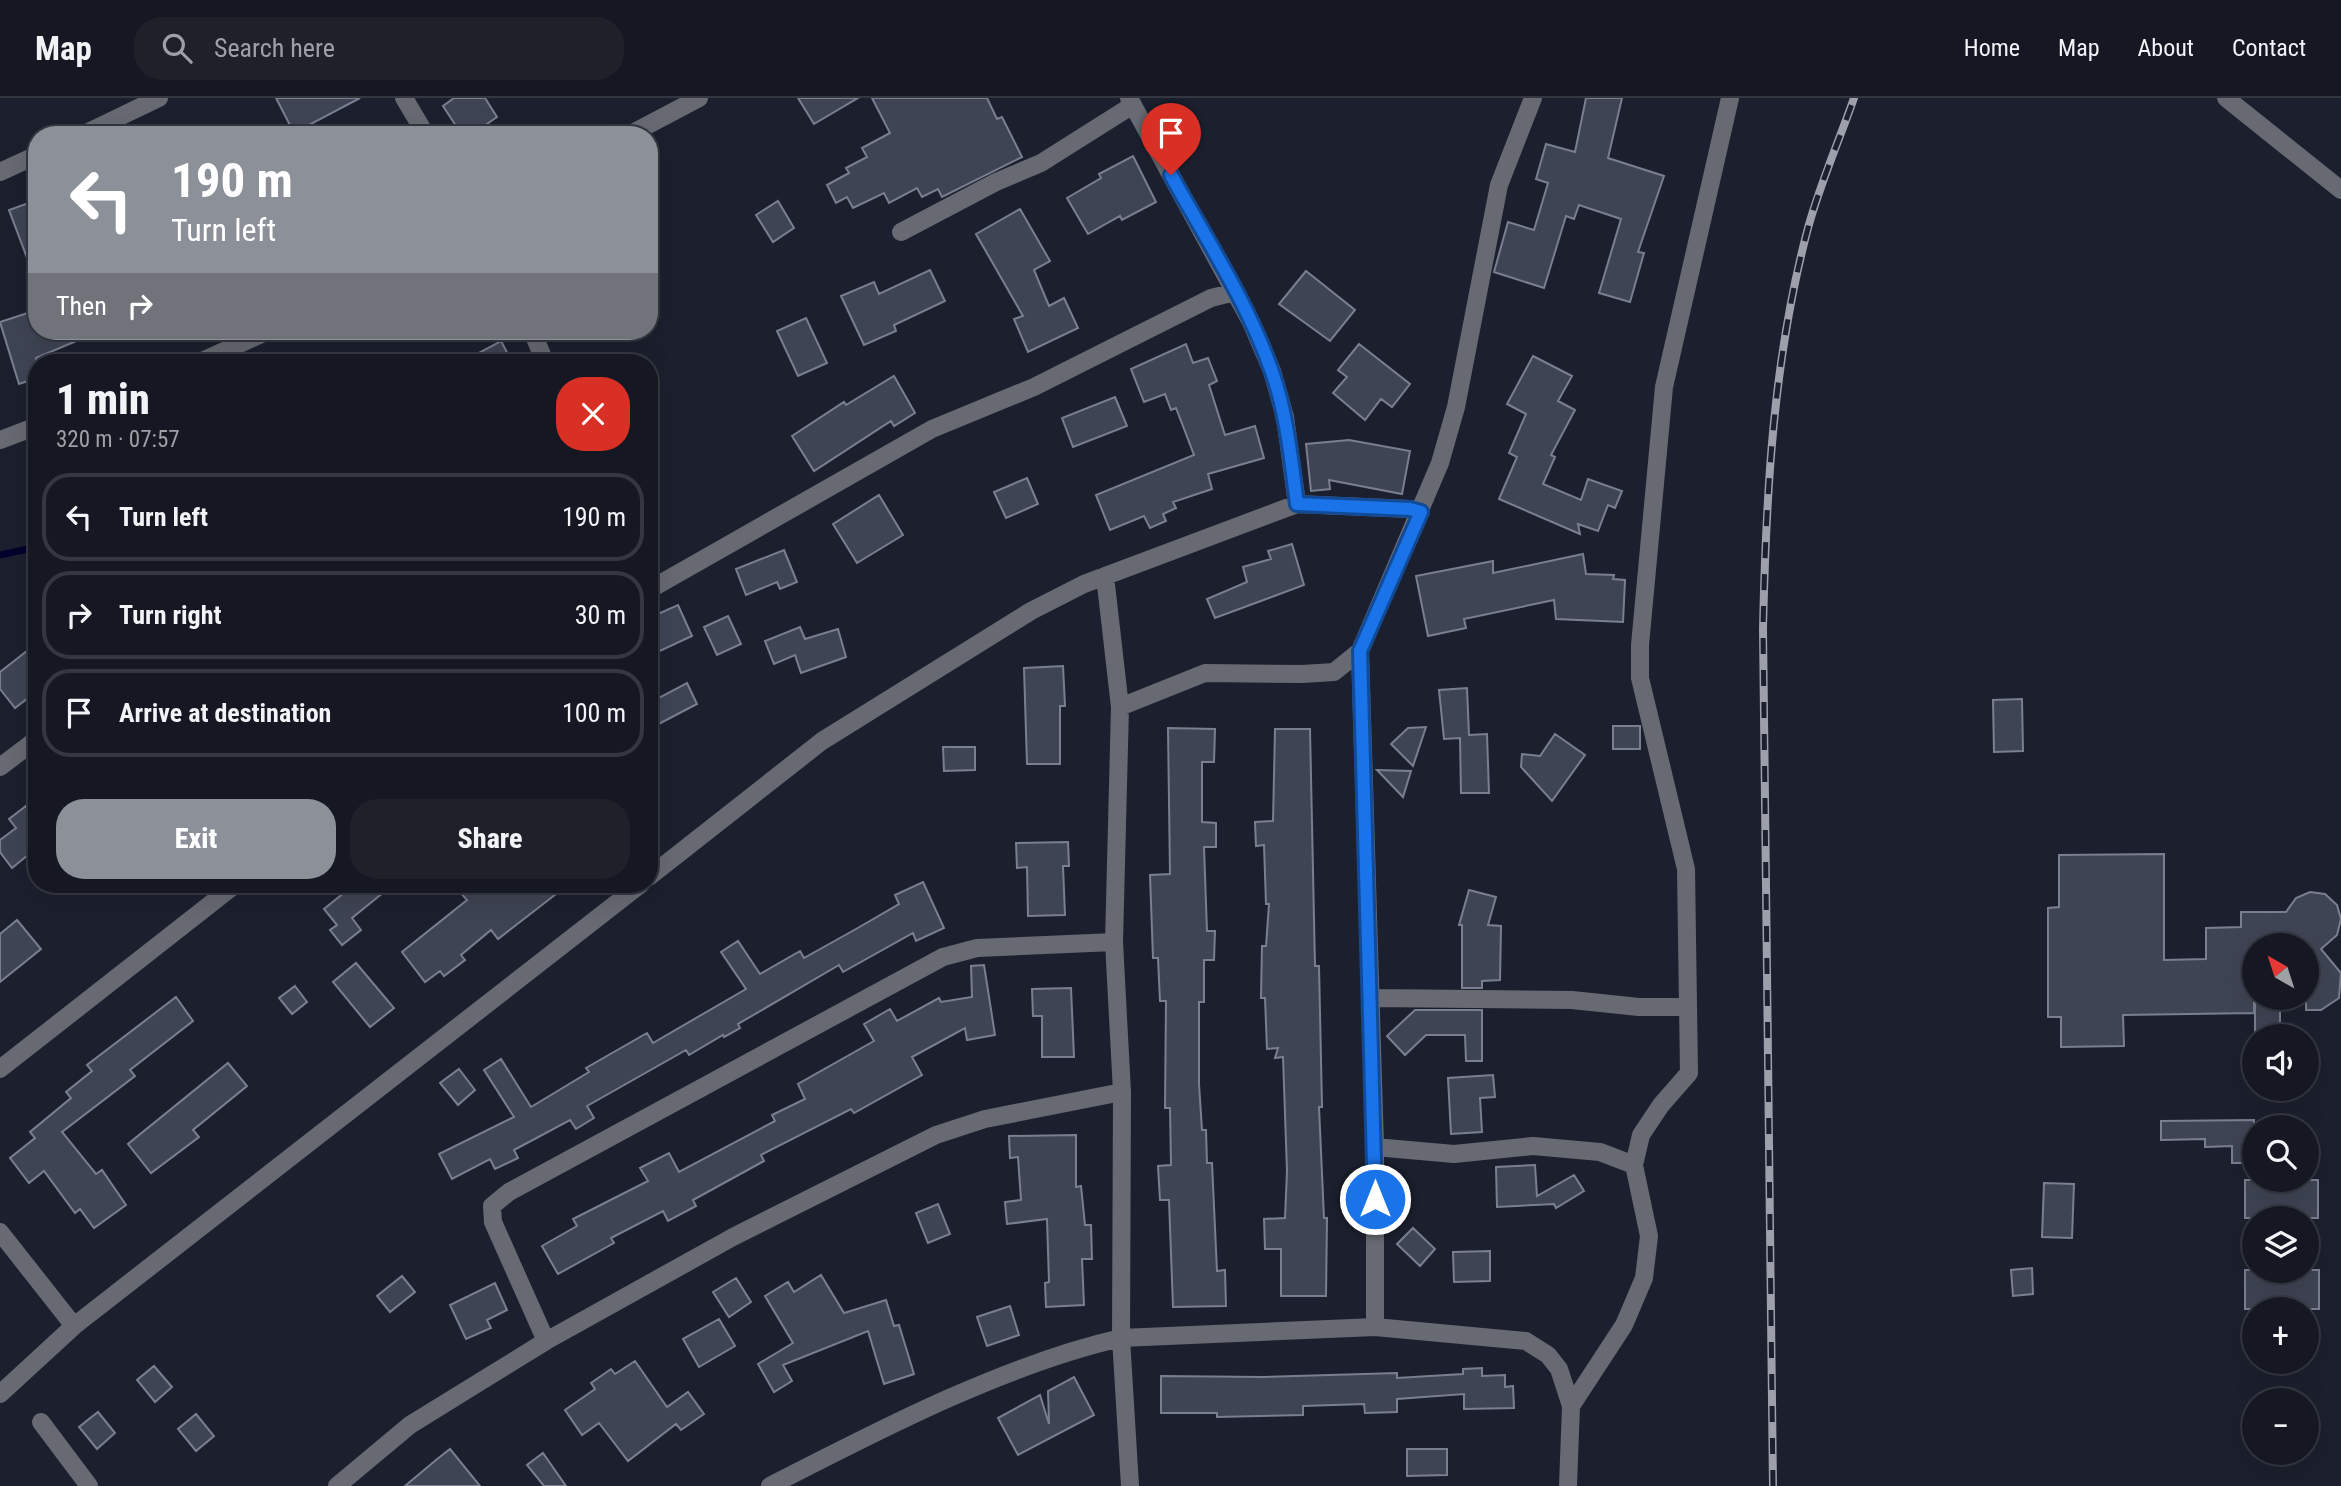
<!DOCTYPE html>
<meta charset="utf-8">
<style>
:root{--surface:#151822;--page:#1e212a;--text:#f1f3f6;--muted:#9da0a5;--line:#343740;--accent:#8c9099}
body{margin:0;font-family:"Roboto Condensed",sans-serif;background:var(--page);color:var(--text);height:100vh;display:flex;flex-direction:column;font-size:26px;white-space:nowrap}
*{box-sizing:border-box;margin:0}
p{font-size:23px;color:var(--muted)}
.icon{flex:none;width:38px;height:38px;fill:none;stroke:currentColor;stroke-width:2;stroke-linecap:round;stroke-linejoin:round}
.map{position:relative;flex:1;overflow:hidden}
.drawer{position:absolute;left:28px;top:256px;width:630px;height:539px;display:flex;flex-direction:column;background:var(--surface);border-radius:28px;box-shadow:0 7px 28px #0002,0 0 0 2px var(--line)}
.drawer>*{flex:none}
.guide{position:absolute;left:28px;top:28px;width:630px;height:214px;border-radius:28px;box-shadow:0 7px 28px #0002,0 0 0 2px var(--line);background:#8c9099;color:#fff;overflow:hidden}
.needle{width:46px;rotate:321deg}
.tools{position:absolute;left:2242px;top:835px;display:grid;gap:14px}
.tools a{display:grid;place-items:center;width:77px;height:77px;border-radius:50%;background:var(--surface);box-shadow:0 7px 28px #0002,0 0 0 2px var(--line);font-size:35px}
.pin{position:absolute;display:grid;place-items:center;width:60px;height:60px;color:#fff;margin:-72px -30px;border-radius:50% 50% 50% 0;rotate:-45deg;box-shadow:0 0 7px #0007}
.pin .icon{rotate:45deg}
.me{position:absolute;width:77px;margin:-38px;rotate:0deg;stroke-linejoin:round;filter:drop-shadow(0 0 5px #0008)}
.turn{display:flex;align-items:center;gap:24px;height:147px;padding:0 28px;font-size:32px}
.turn .icon{width:91px;height:91px;stroke-width:2.5}
.turn b{display:block;font-size:49px;line-height:60px}
.then{display:flex;align-items:center;height:66px;padding:0 28px;background:#0003;gap:14px;font-size:26px}
.round{display:grid;place-items:center;flex:none;width:74px;height:74px;border-radius:28px;background:var(--page)}
.overview{display:flex;align-items:center;justify-content:space-between;height:119px;padding:0 28px}
h1{font-size:42px;font-weight:800;line-height:52px}
.primary-button{display:flex;gap:14px;margin-top:auto;padding:14px 28px}
.primary-button a{flex:1;height:80px;border-radius:28px;background:var(--accent);color:#fff;font-size:28px;font-weight:800;line-height:80px;text-align:center}
.primary-button a+a{background:var(--page);color:var(--text)}
ul{padding:0;list-style:none}
li{display:flex;align-items:center;gap:21px;height:88px;margin:0 14px 10px;padding:0 14px;border:4px solid var(--line);border-radius:28px}
li div{flex:1}
li b{display:block;font-size:26px}
li em{font-style:normal}
header{display:flex;align-items:center;gap:42px;box-sizing:border-box;height:98px;padding:0 35px;background:var(--surface);border-bottom:2px solid var(--line)}
header strong{font-size:33px}
nav{display:flex;gap:38px;margin-inline-start:auto;font-size:24px}
.search{width:490px;height:63px;background:var(--page);display:flex;align-items:center;gap:18px;box-sizing:border-box;padding:0 24px;border-radius:28px;color:var(--muted);font-size:26px}
.map>svg:first-child{display:block}
</style>
<header>
<strong>Map</strong>
<div class="search"><svg class="icon" aria-label="search" viewBox="0 0 24 24"><circle cx="10" cy="10" r="6"/><path d="M15 15l6 6"/></svg>Search here</div>
<nav><a>Home</a><a>Map</a><a>About</a><a>Contact</a></nav>
</header>
<div class="map">
<svg width="2341" height="1388" viewBox="0 0 2341 1388">
<rect width="100%" height="100%" fill="#1c202e"/>
<g fill="none" stroke-linecap="round" stroke-linejoin="round">
<path stroke="#03002c" stroke-width="7" d="M 0,457 L 37,449"/>
</g>
<path fill="#3f4454" stroke="#797f91" stroke-width="2" d="M 276,0 L 360,0 L 294,35 Z
M 454,0 L 485,0 L 497,19 L 471,37 L 462,37 L 443,8 Z
M 798,0 L 858,0 L 814,26 Z
M 872,0 L 987,0 L 997,21 L 1002,19 L 1022,59 L 942,99 L 938,91 L 922,99 L 917,90 L 889,105 L 884,95 L 853,110 L 847,99 L 836,105 L 827,87 L 849,75 L 846,70 L 867,59 L 862,50 L 890,35 Z
M 1586,0 L 1622,0 L 1608,60 L 1664,78 L 1638,154 L 1644,155 L 1630,204 L 1599,195 L 1621,121 L 1579,107 L 1574,121 L 1566,118 L 1544,190 L 1494,174 L 1508,124 L 1534,132 L 1548,85 L 1536,81 L 1546,46 L 1575,54 Z
M 1133,58 L 1156,104 L 1122,122 L 1120,118 L 1088,136 L 1067,100 L 1101,80 L 1099,76 Z
M 37,102 L 37,181 L 35,181 L 9,112 Z
M 778,103 L 794,130 L 773,144 L 756,117 Z
M 1020,111 L 1050,163 L 1034,172 L 1049,208 L 1064,200 L 1078,230 L 1028,254 L 1014,221 L 1023,218 L 976,136 Z
M 930,172 L 945,203 L 894,227 L 896,233 L 864,247 L 841,198 L 874,184 L 879,196 Z
M 1306,173 L 1355,212 L 1330,243 L 1279,206 Z
M 37,212 L 37,233 L 100,233 L 36,260 L 37,280 L 19,286 L 0,224 Z
M 806,220 L 827,265 L 798,278 L 777,233 Z
M 501,243 L 512,264 L 462,264 Z
M 1186,246 L 1193,265 L 1208,260 L 1217,283 L 1209,287 L 1225,337 L 1255,328 L 1264,360 L 1208,376 L 1212,391 L 1173,404 L 1176,410 L 1163,416 L 1166,423 L 1150,430 L 1144,418 L 1110,432 L 1096,397 L 1194,357 L 1176,310 L 1171,312 L 1165,296 L 1144,304 L 1131,271 Z
M 1359,246 L 1410,286 L 1392,309 L 1381,301 L 1365,322 L 1333,295 L 1347,279 L 1338,272 Z
M 1533,258 L 1572,278 L 1558,303 L 1575,312 L 1551,357 L 1555,359 L 1543,386 L 1581,402 L 1588,381 L 1622,393 L 1615,410 L 1608,407 L 1598,433 L 1578,426 L 1580,436 L 1499,401 L 1517,359 L 1509,355 L 1526,316 L 1507,306 Z
M 894,278 L 915,315 L 894,328 L 891,323 L 814,373 L 792,338 L 844,304 L 846,307 Z
M 1115,299 L 1127,328 L 1073,349 L 1062,320 Z
M 1349,342 L 1410,353 L 1402,396 L 1329,382 L 1330,391 L 1311,393 L 1306,346 Z
M 1027,380 L 1038,406 L 1006,420 L 994,394 Z
M 879,397 L 903,437 L 857,465 L 833,426 Z
M 1292,446 L 1304,487 L 1215,520 L 1207,501 L 1247,484 L 1243,469 L 1271,461 L 1268,453 Z
M 784,452 L 797,484 L 780,491 L 777,484 L 746,497 L 736,471 Z
M 1583,456 L 1586,476 L 1614,477 L 1613,481 L 1625,482 L 1623,524 L 1556,521 L 1554,502 L 1464,521 L 1466,530 L 1428,538 L 1416,478 L 1493,463 L 1493,475 Z
M 678,507 L 692,538 L 649,558 L 649,520 Z
M 728,518 L 741,546 L 717,557 L 704,529 Z
M 800,529 L 805,541 L 838,531 L 846,559 L 801,575 L 795,557 L 774,566 L 765,543 Z
M 37,545 L 37,593 L 15,610 L 0,591 L 0,574 Z
M 1063,568 L 1065,608 L 1060,608 L 1060,666 L 1027,666 L 1024,570 Z
M 687,585 L 697,606 L 649,631 L 649,605 Z
M 1467,590 L 1469,637 L 1487,636 L 1489,695 L 1461,695 L 1460,640 L 1444,641 L 1439,592 Z
M 2022,601 L 2023,653 L 1994,654 L 1993,602 Z
M 1613,628 L 1640,628 L 1640,651 L 1613,651 Z
M 1426,629 L 1413,668 L 1391,646 L 1408,630 Z
M 1168,630 L 1215,631 L 1214,664 L 1202,664 L 1202,724 L 1216,725 L 1216,749 L 1204,749 L 1207,833 L 1215,833 L 1214,862 L 1204,862 L 1204,904 L 1199,904 L 1199,986 L 1202,1032 L 1206,1032 L 1207,1065 L 1212,1065 L 1217,1173 L 1225,1172 L 1226,1208 L 1173,1209 L 1169,1102 L 1160,1102 L 1158,1068 L 1171,1067 L 1170,1010 L 1165,1010 L 1166,903 L 1160,903 L 1158,860 L 1153,860 L 1150,777 L 1170,776 Z
M 1275,631 L 1310,631 L 1315,868 L 1319,868 L 1322,1009 L 1319,1009 L 1324,1120 L 1327,1120 L 1326,1198 L 1281,1198 L 1281,1151 L 1265,1151 L 1264,1121 L 1285,1120 L 1287,1073 L 1283,959 L 1275,960 L 1278,950 L 1267,951 L 1265,900 L 1261,900 L 1262,848 L 1266,848 L 1269,806 L 1266,806 L 1264,747 L 1256,748 L 1255,724 L 1273,723 Z
M 1555,636 L 1585,657 L 1552,703 L 1521,669 L 1522,656 L 1540,658 Z
M 943,649 L 975,649 L 975,672 L 944,673 Z
M 1377,672 L 1411,673 L 1403,699 Z
M 26,708 L 33,717 L 37,713 L 37,755 L 34,752 L 12,770 L 0,754 L 0,742 L 16,730 L 9,721 Z
M 1068,744 L 1069,768 L 1063,768 L 1065,817 L 1028,818 L 1027,769 L 1017,770 L 1016,745 Z
M 2164,756 L 2164,862 L 2206,861 L 2206,830 L 2241,829 L 2241,814 L 2286,814 L 2296,800 L 2310,794 L 2325,796 L 2337,807 L 2341,821 L 2337,837 L 2321,851 L 2341,875 L 2339,900 L 2321,912 L 2306,912 L 2306,847 L 2254,847 L 2254,915 L 2123,917 L 2124,948 L 2061,949 L 2061,919 L 2048,919 L 2048,810 L 2059,809 L 2059,757 Z
M 923,784 L 944,830 L 916,843 L 913,835 L 843,874 L 839,867 L 738,926 L 740,930 L 724,939 L 723,937 L 689,957 L 686,952 L 587,1008 L 594,1020 L 576,1031 L 570,1022 L 514,1052 L 518,1060 L 495,1071 L 490,1061 L 452,1081 L 439,1056 L 514,1019 L 484,972 L 501,961 L 531,1009 L 589,974 L 586,970 L 647,935 L 653,945 L 746,891 L 721,854 L 738,843 L 760,876 L 800,853 L 804,860 L 856,831 L 899,806 L 895,797 Z
M 355,786 L 394,786 L 352,820 L 361,832 L 342,847 L 330,832 L 337,827 L 324,811 Z
M 453,786 L 569,786 L 498,841 L 491,832 L 461,857 L 465,862 L 444,878 L 440,873 L 425,884 L 402,854 L 467,802 Z
M 1469,792 L 1496,799 L 1488,827 L 1501,828 L 1500,882 L 1482,883 L 1482,890 L 1462,890 L 1462,827 L 1459,827 Z
M 17,822 L 41,851 L 0,884 L 0,836 Z
M 356,865 L 394,910 L 370,929 L 333,884 Z
M 984,867 L 995,937 L 967,942 L 965,930 L 912,959 L 922,977 L 854,1015 L 851,1011 L 761,1057 L 764,1063 L 693,1102 L 696,1108 L 668,1123 L 663,1113 L 611,1140 L 614,1145 L 558,1176 L 542,1148 L 577,1128 L 573,1121 L 648,1083 L 640,1070 L 669,1055 L 679,1074 L 775,1023 L 772,1017 L 805,1001 L 798,986 L 874,943 L 864,926 L 890,911 L 897,923 L 939,900 L 941,904 L 972,899 L 971,868 Z
M 295,888 L 307,904 L 292,916 L 279,900 Z
M 1071,890 L 1074,959 L 1042,959 L 1042,918 L 1033,918 L 1032,891 Z
M 176,899 L 193,923 L 130,972 L 135,978 L 62,1034 L 96,1076 L 102,1072 L 126,1107 L 94,1130 L 80,1111 L 75,1115 L 44,1073 L 29,1085 L 10,1060 L 35,1040 L 30,1034 L 71,1000 L 66,994 L 92,973 L 87,967 Z
M 2255,900 L 2280,900 L 2280,936 L 2255,936 Z
M 1415,912 L 1482,912 L 1482,963 L 1466,963 L 1465,937 L 1426,937 L 1405,957 L 1387,938 Z
M 228,965 L 247,988 L 193,1032 L 199,1039 L 151,1075 L 128,1046 Z
M 459,971 L 475,992 L 458,1007 L 440,985 Z
M 1493,977 L 1495,999 L 1480,1000 L 1482,1034 L 1451,1036 L 1448,980 Z
M 2254,1022 L 2254,1065 L 2232,1065 L 2232,1048 L 2205,1049 L 2205,1041 L 2161,1042 L 2161,1023 Z
M 1076,1037 L 1076,1089 L 1081,1088 L 1085,1127 L 1091,1127 L 1092,1161 L 1082,1161 L 1084,1207 L 1046,1209 L 1045,1185 L 1049,1184 L 1047,1121 L 1007,1126 L 1005,1104 L 1021,1102 L 1018,1059 L 1010,1060 L 1009,1038 Z
M 1535,1067 L 1537,1098 L 1574,1077 L 1584,1093 L 1556,1110 L 1554,1106 L 1497,1109 L 1496,1069 Z
M 2245,1082 L 2318,1082 L 2318,1120 L 2245,1120 Z
M 2044,1085 L 2074,1086 L 2072,1140 L 2042,1139 Z
M 938,1106 L 950,1136 L 928,1145 L 916,1115 Z
M 1413,1130 L 1435,1151 L 1420,1168 L 1397,1146 Z
M 1490,1153 L 1490,1183 L 1454,1184 L 1453,1154 Z
M 2032,1170 L 2033,1196 L 2013,1198 L 2011,1172 Z
M 2245,1172 L 2319,1172 L 2319,1211 L 2245,1211 Z
M 821,1177 L 844,1215 L 886,1202 L 894,1228 L 899,1227 L 914,1276 L 884,1286 L 868,1233 L 783,1267 L 792,1283 L 774,1294 L 758,1266 L 793,1245 L 765,1198 L 788,1184 L 794,1194 Z
M 402,1178 L 415,1194 L 390,1214 L 377,1198 Z
M 736,1180 L 751,1204 L 729,1219 L 713,1194 Z
M 495,1185 L 507,1212 L 487,1222 L 491,1230 L 466,1241 L 450,1207 Z
M 1010,1208 L 1019,1237 L 987,1248 L 977,1219 Z
M 719,1221 L 735,1248 L 699,1269 L 683,1241 Z
M 635,1263 L 667,1309 L 688,1294 L 704,1316 L 681,1332 L 676,1326 L 628,1363 L 599,1325 L 582,1337 L 565,1312 L 595,1291 L 591,1285 L 611,1271 L 615,1276 Z
M 154,1268 L 172,1289 L 155,1304 L 137,1282 Z
M 1482,1270 L 1482,1278 L 1505,1277 L 1505,1289 L 1513,1288 L 1514,1310 L 1464,1311 L 1464,1296 L 1397,1301 L 1397,1314 L 1365,1315 L 1364,1306 L 1303,1308 L 1303,1317 L 1217,1319 L 1217,1315 L 1161,1315 L 1161,1278 L 1264,1279 L 1397,1275 L 1397,1280 L 1463,1276 L 1463,1271 Z
M 1074,1279 L 1094,1317 L 1018,1357 L 998,1320 L 1040,1297 L 1049,1326 L 1048,1293 Z
M 98,1314 L 115,1335 L 97,1351 L 79,1329 Z
M 196,1316 L 214,1338 L 196,1353 L 178,1331 Z
M 450,1351 L 480,1388 L 405,1388 L 436,1362 Z
M 1407,1351 L 1447,1351 L 1447,1377 L 1407,1378 Z
M 543,1355 L 566,1388 L 544,1388 L 527,1367 Z"/>
<g fill="none" stroke-linecap="round" stroke-linejoin="round">
<path stroke="#676a72" stroke-width="18" d="M 404,0 L 426,37
M 1129,0 L 1251,224 L 1272,273 L 1285,319 L 1297,406
M 2226,0 L 2341,92
M 82,37 L 159,0
M 629,37 L 699,0
M 0,74 L 37,57
M 901,134 L 996,84 L 1041,65 L 1133,7
M 532,233 L 545,264
M 200,264 L 268,233
M 0,342 L 37,328
M 649,492 L 932,331 L 1034,289 L 1211,200 L 1235,194
M 1360,553 L 1440,365 L 1456,309 L 1499,87 L 1533,0
M 1120,609 L 1205,575 L 1302,576 L 1334,574 L 1360,553 L 1375,1049 L 1375,1229
M 0,669 L 37,641
M 649,779 L 822,643 L 1031,513 L 1084,486 L 1297,406 L 1410,411 L 1421,414
M 1371,900 L 1572,902 L 1639,909 L 1687,909
M 0,971 L 236,786
M 1375,1049 L 1454,1056 L 1533,1048 L 1600,1054 L 1634,1067
M 0,1134 L 74,1228
M 546,1243 L 493,1124 L 492,1108 L 509,1094 L 943,859 L 977,850 L 1114,844
M 0,1296 L 74,1228 L 641,786
M 1571,1308 L 1624,1227 L 1644,1180 L 1649,1138 L 1634,1067 L 1641,1037 L 1661,1007 L 1689,975 L 1686,771 L 1640,580 L 1640,547 L 1664,289 L 1730,0
M 41,1324 L 89,1388
M 337,1388 L 410,1327 L 546,1243 L 733,1139 L 936,1037 L 985,1021 L 1122,994 L 1114,844 L 1120,609 L 1105,478
M 770,1388 C 877,1333 1003,1267 1121,1240 L 1122,994
M 1130,1388 L 1121,1240 L 1375,1229 L 1526,1243 L 1548,1257 L 1559,1271 L 1571,1308 L 1568,1388"/>
<defs>
<path id="rail" d="M 1773,1388 L 1763,531 C 1766,396 1773,261 1808,130 C 1820,86 1839,43 1854,0"/>
</defs>
<use href="#rail" stroke="#9da0ab" stroke-width="8"/>
<use href="#rail" stroke="#1c202e" stroke-width="5" stroke-dasharray="16" stroke-linecap="butt"/>
</g>
<g fill="none" stroke-linecap="round" stroke-linejoin="round">
<defs>
<path id="route" d="M 1171,77 C 1206,141 1248,205 1272,274 C 1287,316 1291,362 1297,406 L 1410,411 L 1421,414 L 1360,553 L 1375,1101"/>
</defs>
<use href="#route" stroke="#114b97" stroke-width="18"/>
<use href="#route" stroke="#1a73e8" stroke-width="12"/>
</g>
</svg>
<div class="tools">
<a><svg class="needle" viewBox="-14 -14 28 28"><path d="M0-13l5 13h-10z" fill="#e53935"/><path d="M0 13l5-13h-10z" fill="#9da0a5"/></svg></a>
<a><svg class="icon" aria-label="sound" viewBox="0 0 24 24"><path d="M4 9h4l5-4v14l-5-4H4zM17 9q2 3 0 6"/></svg></a>
<a><svg class="icon" aria-label="search" viewBox="0 0 24 24"><circle cx="10" cy="10" r="6"/><path d="M15 15l6 6"/></svg></a>
<a><svg class="icon" aria-label="layers" viewBox="0 0 24 24"><path d="M12 4l9 5-9 5-9-5zM3 14l9 5 9-5"/></svg></a>
<a>+</a>
<a>−</a>
</div>
<div class="pin" style="left:1171px;top:77px;background:#d93025"><svg class="icon" aria-label="arrive" viewBox="0 0 24 24"><path d="M6 21V4h12l-3 4 3 4H6"/></svg></div>
<svg class="me" style="left:1375px;top:1101px" viewBox="-20 -20 40 40"><circle r="17" fill="#1a73e8" stroke="#fff" stroke-width="3"/><path d="M0-11L8 9 0 5-8 9z" fill="#fff"/></svg>
<div class="guide">
<div class="turn"><svg class="icon" aria-label="left" viewBox="0 0 24 24"><path d="M17 20v-9H6M10 6l-5 5 5 5"/></svg><div><b>190 m</b>Turn left</div></div>
<div class="then">Then<svg class="icon" aria-label="right" viewBox="0 0 24 24"><path d="M7 20v-9h11M14 6l5 5-5 5"/></svg></div>
</div>
<section class="drawer">
<div class="overview"><div><h1>1 min</h1><p>320 m · 07:57</p></div><a class="round" style="background:#d93025;color:#fff"><svg class="icon" aria-label="close" viewBox="0 0 24 24"><path d="M6 6l12 12M18 6L6 18"/></svg></a></div>
<ul>
<li><svg class="icon" aria-label="left" viewBox="0 0 24 24"><path d="M17 20v-9H6M10 6l-5 5 5 5"/></svg><div><b>Turn left</b></div><em>190 m</em></li>
<li><svg class="icon" aria-label="right" viewBox="0 0 24 24"><path d="M7 20v-9h11M14 6l5 5-5 5"/></svg><div><b>Turn right</b></div><em>30 m</em></li>
<li><svg class="icon" aria-label="arrive" viewBox="0 0 24 24"><path d="M6 21V4h12l-3 4 3 4H6"/></svg><div><b>Arrive at destination</b></div><em>100 m</em></li>
</ul>
<div class="primary-button"><a>Exit</a><a>Share</a></div>
</section>
</div>
